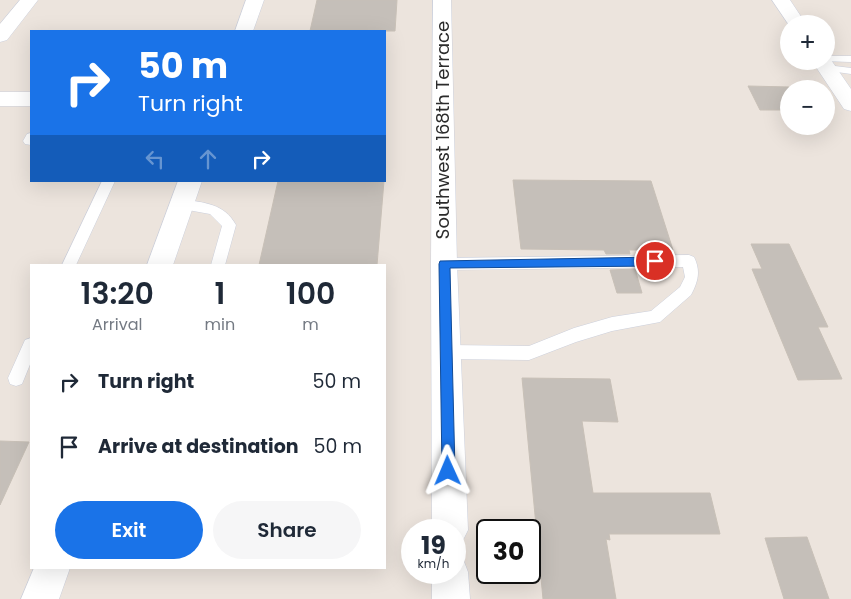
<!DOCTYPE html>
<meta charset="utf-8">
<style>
:root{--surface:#fff;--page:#f6f6f7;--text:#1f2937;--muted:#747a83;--accent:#1a73e8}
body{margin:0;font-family:Poppins,sans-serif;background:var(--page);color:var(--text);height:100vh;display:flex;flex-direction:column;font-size:19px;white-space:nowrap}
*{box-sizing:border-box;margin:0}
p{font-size:16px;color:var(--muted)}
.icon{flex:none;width:28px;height:28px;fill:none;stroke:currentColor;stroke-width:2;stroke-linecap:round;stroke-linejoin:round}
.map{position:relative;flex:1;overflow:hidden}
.side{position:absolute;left:30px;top:264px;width:356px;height:305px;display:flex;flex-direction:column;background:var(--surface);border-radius:0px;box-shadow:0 5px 20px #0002}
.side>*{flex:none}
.guide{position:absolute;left:30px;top:30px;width:356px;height:152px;border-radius:0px;box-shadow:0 5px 20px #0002;background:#1a73e8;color:#fff;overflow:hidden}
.controls{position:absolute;left:780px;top:15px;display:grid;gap:10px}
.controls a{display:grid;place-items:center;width:55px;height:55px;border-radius:50%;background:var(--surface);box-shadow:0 5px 20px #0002;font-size:25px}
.speed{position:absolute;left:401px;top:519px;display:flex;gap:10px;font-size:25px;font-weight:700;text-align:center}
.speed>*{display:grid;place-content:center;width:65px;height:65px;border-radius:50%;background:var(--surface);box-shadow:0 5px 20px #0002;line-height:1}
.speed small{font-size:12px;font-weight:400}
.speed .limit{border:2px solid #111;border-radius:8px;background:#fff;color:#111}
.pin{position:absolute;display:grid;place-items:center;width:42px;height:42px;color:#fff;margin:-21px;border:2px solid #fff;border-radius:50%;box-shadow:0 1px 5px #0007}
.me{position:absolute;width:55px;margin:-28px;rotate:359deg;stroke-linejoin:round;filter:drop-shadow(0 0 4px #0008)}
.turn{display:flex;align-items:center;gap:18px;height:105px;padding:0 25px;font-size:22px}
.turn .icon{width:65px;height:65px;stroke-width:2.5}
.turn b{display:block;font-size:35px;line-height:42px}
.lanes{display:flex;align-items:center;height:48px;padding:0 25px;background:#0003;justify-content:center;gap:25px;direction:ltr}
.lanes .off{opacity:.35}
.eta{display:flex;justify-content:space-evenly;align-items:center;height:85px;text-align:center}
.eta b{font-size:30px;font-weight:600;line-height:35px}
.cta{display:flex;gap:10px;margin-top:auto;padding:10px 25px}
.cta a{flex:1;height:58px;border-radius:30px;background:var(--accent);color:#fff;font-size:20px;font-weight:600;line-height:58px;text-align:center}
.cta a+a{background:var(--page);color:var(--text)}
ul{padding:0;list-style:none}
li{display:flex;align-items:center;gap:15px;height:65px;padding:0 25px}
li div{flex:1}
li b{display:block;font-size:19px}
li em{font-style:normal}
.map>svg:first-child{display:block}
</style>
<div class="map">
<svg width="851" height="599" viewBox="0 0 851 599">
<rect width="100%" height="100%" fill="#ece4dd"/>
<path fill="#c5bfb9" stroke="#c8c0b7" d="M 317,0 L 397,0 L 395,31 L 310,31 Z
M 748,86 L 789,87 L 789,110 L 760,110 Z
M 513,180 L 651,181 L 673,250 L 629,250 L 630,254 L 606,254 L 604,250 L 521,249 Z
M 278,181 L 384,181 L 377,265 L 259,265 Z
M 751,244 L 789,244 L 828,327 L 818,327 L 842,379 L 798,380 L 752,269 L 762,269 Z
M 635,269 L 642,293 L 617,293 L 610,270 Z
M 522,378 L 610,379 L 618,422 L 582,421 L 593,493 L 710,493 L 720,534 L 609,534 L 610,540 L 606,539 L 616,599 L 543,599 Z
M 0,441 L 29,442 L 0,505 Z
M 807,537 L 829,599 L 784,599 L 765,538 Z"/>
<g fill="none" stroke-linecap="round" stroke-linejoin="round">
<defs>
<path id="service" d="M 826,56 L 851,56 L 851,62 L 822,61 L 826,61 Z
M 827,65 L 851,68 L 851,74 L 823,70 L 822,68 L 823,66 Z
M 31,133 L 31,145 L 25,144 L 23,141 L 27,134 Z
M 102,181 L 115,181 L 76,265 L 62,265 Z
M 182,199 C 204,203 224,203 236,225 L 225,265 L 211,265 L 222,226 L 210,214 L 177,208 L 175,204 L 177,200 Z
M 689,255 L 694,257 C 701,271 698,282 691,295 L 660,322 L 612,331 L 576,342 L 529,360 L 446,359 L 440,357 L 438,352 L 440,347 L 446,345 L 529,346 L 574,328 L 612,317 L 651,311 L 680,287 L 685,277 L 683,267 L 444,270 L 439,268 L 437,264 L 439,260 L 444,258 Z
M 31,338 L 31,362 L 22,384 L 16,386 L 10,384 L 8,378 L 25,340 Z"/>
<path id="minor" d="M 20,0 L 38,0 L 7,40 L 0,42 L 0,24 Z
M 433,0 L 451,0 L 457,264 L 468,530 L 462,542 L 455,546 L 455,530 L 432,530 L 431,264 Z
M 772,0 L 790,0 L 806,24 L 789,25 Z
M 826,56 L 829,57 L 851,89 L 851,111 L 844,109 L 812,61 L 826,61 Z
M 0,92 L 31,92 L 31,106 L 0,106 Z
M 455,556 L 463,559 L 468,572 L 470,599 L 432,599 L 432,572 L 455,572 Z"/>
<path id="tertiary" d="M 246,0 L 264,0 L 253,31 L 235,31 Z
M 178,181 L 202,181 L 173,265 L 147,265 Z
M 34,568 L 70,568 L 59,599 L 21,599 Z"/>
</defs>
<use href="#service" stroke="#ccd0dc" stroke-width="1"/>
<use href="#minor" stroke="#ccd0dc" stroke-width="1"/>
<use href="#tertiary" stroke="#ccd0dc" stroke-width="1"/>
<use href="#service" fill="#fff" fill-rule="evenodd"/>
<use href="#minor" fill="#fff" fill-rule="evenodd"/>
<use href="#tertiary" fill="#fff" fill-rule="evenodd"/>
</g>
<path fill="#1a73e8" stroke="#114b97" d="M 655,257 L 660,261 L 655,266 L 450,268 L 455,471 L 453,476 L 448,478 L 444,476 L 442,471 L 439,264 L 440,261 Z"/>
<g text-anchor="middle" stroke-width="4" stroke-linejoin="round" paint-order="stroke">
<g font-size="18" fill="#2b2b2b" stroke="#fff">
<text transform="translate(443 130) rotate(-90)" y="6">Southwest 168th Terrace</text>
</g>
</g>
</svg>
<div class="controls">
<a>+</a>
<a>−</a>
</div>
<div class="speed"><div>19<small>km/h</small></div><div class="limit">30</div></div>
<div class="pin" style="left:655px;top:261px;background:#d93025"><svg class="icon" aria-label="arrive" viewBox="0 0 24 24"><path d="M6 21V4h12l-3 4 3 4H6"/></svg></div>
<svg class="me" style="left:448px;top:471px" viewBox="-20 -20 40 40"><path d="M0-17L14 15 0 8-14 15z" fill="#1a73e8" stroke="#fff" stroke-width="4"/></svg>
<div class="guide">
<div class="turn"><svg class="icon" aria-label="right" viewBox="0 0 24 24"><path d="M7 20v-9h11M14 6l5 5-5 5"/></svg><div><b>50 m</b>Turn right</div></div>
<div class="lanes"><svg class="icon off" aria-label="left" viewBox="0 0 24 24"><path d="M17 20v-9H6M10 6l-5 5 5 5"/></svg><svg class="icon off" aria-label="ahead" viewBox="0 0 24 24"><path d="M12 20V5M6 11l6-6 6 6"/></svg><svg class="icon" aria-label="right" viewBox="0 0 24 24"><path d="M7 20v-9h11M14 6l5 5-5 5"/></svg></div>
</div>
<section class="side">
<div class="eta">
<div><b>13:20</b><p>Arrival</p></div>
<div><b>1</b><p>min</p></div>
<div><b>100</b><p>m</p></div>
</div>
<ul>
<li><svg class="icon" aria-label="right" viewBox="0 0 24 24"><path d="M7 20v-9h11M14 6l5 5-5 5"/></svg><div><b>Turn right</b></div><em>50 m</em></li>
<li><svg class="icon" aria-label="arrive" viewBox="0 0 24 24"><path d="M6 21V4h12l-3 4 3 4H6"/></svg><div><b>Arrive at destination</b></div><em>50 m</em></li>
</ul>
<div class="cta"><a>Exit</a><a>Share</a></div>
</section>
</div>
